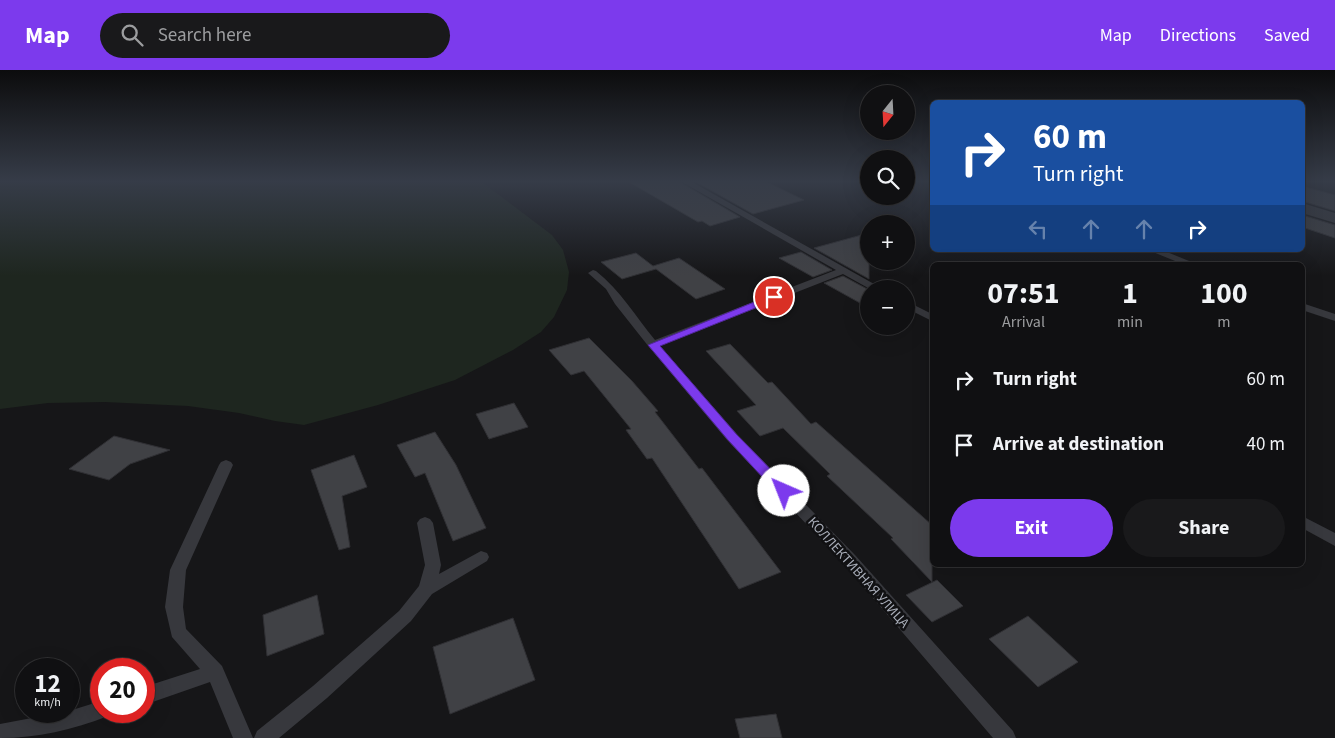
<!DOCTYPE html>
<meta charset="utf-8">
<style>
:root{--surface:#101012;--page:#19191b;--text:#f1f3f6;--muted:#9c9d9f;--line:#303032;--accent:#7c3aed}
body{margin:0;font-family:"Source Sans 3",sans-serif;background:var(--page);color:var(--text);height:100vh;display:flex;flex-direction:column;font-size:19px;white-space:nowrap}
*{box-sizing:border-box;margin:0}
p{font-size:16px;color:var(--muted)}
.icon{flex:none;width:28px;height:28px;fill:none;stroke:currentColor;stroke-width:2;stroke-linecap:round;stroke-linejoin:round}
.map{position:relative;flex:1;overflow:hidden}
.panel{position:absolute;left:930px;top:192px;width:375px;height:305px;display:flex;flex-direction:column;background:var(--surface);border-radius:8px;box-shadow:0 5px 20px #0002,0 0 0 1px var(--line)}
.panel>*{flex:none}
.hud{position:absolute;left:930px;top:30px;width:375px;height:152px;border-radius:8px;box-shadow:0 5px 20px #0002,0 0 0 1px var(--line);background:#1a4fa0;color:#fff;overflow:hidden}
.needle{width:32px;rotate:198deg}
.buttons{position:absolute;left:860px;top:15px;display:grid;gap:10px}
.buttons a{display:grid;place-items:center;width:55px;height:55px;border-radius:50%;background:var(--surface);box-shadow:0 5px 20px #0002,0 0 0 1px var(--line);font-size:25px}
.speed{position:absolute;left:15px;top:588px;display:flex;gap:10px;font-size:25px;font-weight:700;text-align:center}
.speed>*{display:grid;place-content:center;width:65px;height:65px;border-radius:50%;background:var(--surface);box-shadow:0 5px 20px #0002,0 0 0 1px var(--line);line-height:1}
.speed small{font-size:12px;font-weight:400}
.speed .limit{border:8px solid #d22;background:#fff;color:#111}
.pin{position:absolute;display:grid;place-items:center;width:42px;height:42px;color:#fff;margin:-21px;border:2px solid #fff;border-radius:50%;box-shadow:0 1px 5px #0007}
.me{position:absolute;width:55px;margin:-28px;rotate:316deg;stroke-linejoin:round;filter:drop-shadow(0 0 4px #0008)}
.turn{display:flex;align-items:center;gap:18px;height:105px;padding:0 20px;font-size:22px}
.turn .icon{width:65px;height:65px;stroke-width:2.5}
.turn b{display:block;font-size:35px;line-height:42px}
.lanes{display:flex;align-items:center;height:48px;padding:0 20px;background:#0003;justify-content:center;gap:25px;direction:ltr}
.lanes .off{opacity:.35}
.eta{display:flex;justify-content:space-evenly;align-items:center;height:85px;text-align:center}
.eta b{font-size:30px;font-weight:700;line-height:35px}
.cta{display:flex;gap:10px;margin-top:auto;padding:10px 20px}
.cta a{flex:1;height:58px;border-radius:30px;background:var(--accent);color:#fff;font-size:20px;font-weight:700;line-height:58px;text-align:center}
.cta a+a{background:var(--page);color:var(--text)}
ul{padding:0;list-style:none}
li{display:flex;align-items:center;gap:15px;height:65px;padding:0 20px}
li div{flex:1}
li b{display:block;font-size:19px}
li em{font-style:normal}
header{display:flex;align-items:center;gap:30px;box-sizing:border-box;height:70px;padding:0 25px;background:var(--accent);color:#fff}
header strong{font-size:24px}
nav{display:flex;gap:28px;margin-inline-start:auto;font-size:18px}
.search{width:350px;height:45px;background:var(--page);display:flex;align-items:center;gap:12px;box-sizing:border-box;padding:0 18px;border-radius:28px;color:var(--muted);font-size:19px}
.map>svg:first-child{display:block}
</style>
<header>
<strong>Map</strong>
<div class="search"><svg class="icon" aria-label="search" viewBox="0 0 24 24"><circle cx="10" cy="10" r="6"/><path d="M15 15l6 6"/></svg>Search here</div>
<nav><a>Map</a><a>Directions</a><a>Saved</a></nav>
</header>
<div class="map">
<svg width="1335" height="668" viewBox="0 0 1335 668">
<rect width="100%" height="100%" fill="#161618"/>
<path fill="#1e261f" d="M 0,112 L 482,112 L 552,165 L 563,180 L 569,202 L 567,220 L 554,247 L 541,262 L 513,280 L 455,310 L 378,335 L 304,355 L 275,351 L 239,343 L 188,336 L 105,332 L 48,333 L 0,339 Z"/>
<path fill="#404145" stroke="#303034" d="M 629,112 L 680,112 L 740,147 L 710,156 L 702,151 L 698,152 Z
M 696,112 L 767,112 L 804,130 L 753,144 Z
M 1302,116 L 1335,125 L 1335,141 L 1302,131 Z
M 1302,145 L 1335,155 L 1335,168 L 1302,157 Z
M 869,163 L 869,209 L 814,178 Z
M 801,182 L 832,200 L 813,207 L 779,188 Z
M 636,183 L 653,196 L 679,188 L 725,219 L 696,229 L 656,199 L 622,209 L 601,192 Z
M 843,206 L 869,220 L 869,238 L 824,213 Z
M 589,268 L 632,311 L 658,341 L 655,342 L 699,399 L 702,398 L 781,502 L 739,519 L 652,388 L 647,389 L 626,360 L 631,359 L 584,301 L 571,305 L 549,280 Z
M 730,274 L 768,313 L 772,312 L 811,354 L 816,352 L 932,455 L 932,512 L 891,469 L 893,468 L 827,406 L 830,404 L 783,358 L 760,366 L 737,341 L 756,335 L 706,281 Z
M 514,333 L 528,357 L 489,369 L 476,344 Z
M 435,362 L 456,395 L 486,458 L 453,471 L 425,403 L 415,407 L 397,375 Z
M 114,366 L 170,380 L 130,394 L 109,410 L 69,399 Z
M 354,385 L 367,417 L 342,426 L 350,477 L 339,480 L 311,400 Z
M 937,510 L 963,536 L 932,552 L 906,525 Z
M 317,525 L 324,564 L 267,586 L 263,545 Z
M 1028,546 L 1078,592 L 1038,617 L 989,569 Z
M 513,548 L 535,610 L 450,644 L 433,577 Z
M 776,644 L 782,668 L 740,668 L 735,649 Z"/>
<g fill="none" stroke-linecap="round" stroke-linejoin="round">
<path fill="#37383d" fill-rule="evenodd" d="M 682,112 L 692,112 L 883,219 L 870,219 L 843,204 L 660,276 L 737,364 L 855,485 L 1013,661 L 1016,668 L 993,668 L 843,493 L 727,370 L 649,277 L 615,234 L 606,219 L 588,203 L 593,200 L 596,201 C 620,220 636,247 655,270 L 836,200 Z
M 1148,180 L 1162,180 L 1199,195 L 1185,195 Z
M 906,231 L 932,244 L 932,251 L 906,238 Z
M 1302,233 L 1335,244 L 1335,251 L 1302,240 Z
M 226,390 L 231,392 L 233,395 L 186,500 L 183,537 L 186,559 L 222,596 L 253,668 L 233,668 L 210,612 L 144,635 L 144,617 L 200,599 L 172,567 L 165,537 L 170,500 L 219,395 L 221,392 Z
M 1302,446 L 1335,463 L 1335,476 L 1302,458 Z
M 425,447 L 430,449 L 433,453 L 441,495 L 439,504 L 481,481 L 487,483 L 489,487 L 487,491 L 432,524 L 411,551 L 327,628 L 279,668 L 254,668 L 257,661 L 313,616 L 399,541 L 419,516 L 425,495 L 417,453 L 420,449 Z
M 101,631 L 101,641 L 110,641 L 108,646 C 73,660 37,668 0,668 L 0,654 L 69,641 Z"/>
<path fill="#37383d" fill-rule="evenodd" d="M 1302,133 L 1335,143 L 1335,153 L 1302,143 Z"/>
</g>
<linearGradient id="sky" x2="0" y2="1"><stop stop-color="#0c0c0d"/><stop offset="0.54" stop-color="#363c48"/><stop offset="1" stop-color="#363c48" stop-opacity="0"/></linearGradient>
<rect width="1335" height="206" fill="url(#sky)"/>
<path fill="#7c3aed" stroke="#51269a" d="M 774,224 L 779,227 L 778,229 L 660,276 L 737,365 L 789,418 L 791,421 L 789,425 L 779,425 L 728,370 L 648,275 Z"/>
<g text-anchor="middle" stroke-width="5" stroke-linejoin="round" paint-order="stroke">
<g font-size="14" fill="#a8adb8" stroke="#111113">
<text transform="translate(859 502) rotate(48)" y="5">КОЛЛЕКТИВНАЯ УЛИЦА</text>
</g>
</g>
</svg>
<div class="buttons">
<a><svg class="needle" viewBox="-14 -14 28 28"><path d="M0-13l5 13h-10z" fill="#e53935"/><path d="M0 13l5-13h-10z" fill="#9c9d9f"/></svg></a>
<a><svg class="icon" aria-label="search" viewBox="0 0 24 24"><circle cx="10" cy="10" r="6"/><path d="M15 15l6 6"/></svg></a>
<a>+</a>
<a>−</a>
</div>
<div class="speed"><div>12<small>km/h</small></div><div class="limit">20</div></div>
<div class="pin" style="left:774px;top:227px;background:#d93025"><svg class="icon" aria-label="arrive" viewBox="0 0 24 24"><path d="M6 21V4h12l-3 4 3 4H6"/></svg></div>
<svg class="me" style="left:784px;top:421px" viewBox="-20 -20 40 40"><circle r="19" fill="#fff"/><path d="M0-13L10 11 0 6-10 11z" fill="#7c3aed"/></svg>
<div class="hud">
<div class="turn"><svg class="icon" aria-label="right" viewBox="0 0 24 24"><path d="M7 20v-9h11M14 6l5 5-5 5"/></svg><div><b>60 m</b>Turn right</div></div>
<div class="lanes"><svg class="icon off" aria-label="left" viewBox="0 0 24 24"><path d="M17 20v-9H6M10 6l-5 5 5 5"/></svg><svg class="icon off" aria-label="ahead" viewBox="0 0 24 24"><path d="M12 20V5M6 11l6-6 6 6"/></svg><svg class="icon off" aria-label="ahead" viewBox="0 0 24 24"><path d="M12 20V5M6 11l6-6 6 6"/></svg><svg class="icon" aria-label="right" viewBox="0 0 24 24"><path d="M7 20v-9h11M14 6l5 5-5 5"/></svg></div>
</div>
<section class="panel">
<div class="eta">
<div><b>07:51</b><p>Arrival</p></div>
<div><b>1</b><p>min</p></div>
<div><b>100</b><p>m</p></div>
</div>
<ul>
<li><svg class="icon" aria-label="right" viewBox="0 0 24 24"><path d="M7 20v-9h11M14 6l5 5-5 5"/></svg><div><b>Turn right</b></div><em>60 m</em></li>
<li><svg class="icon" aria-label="arrive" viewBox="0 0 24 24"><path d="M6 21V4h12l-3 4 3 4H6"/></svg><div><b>Arrive at destination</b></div><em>40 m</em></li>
</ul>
<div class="cta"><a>Exit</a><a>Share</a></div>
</section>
</div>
